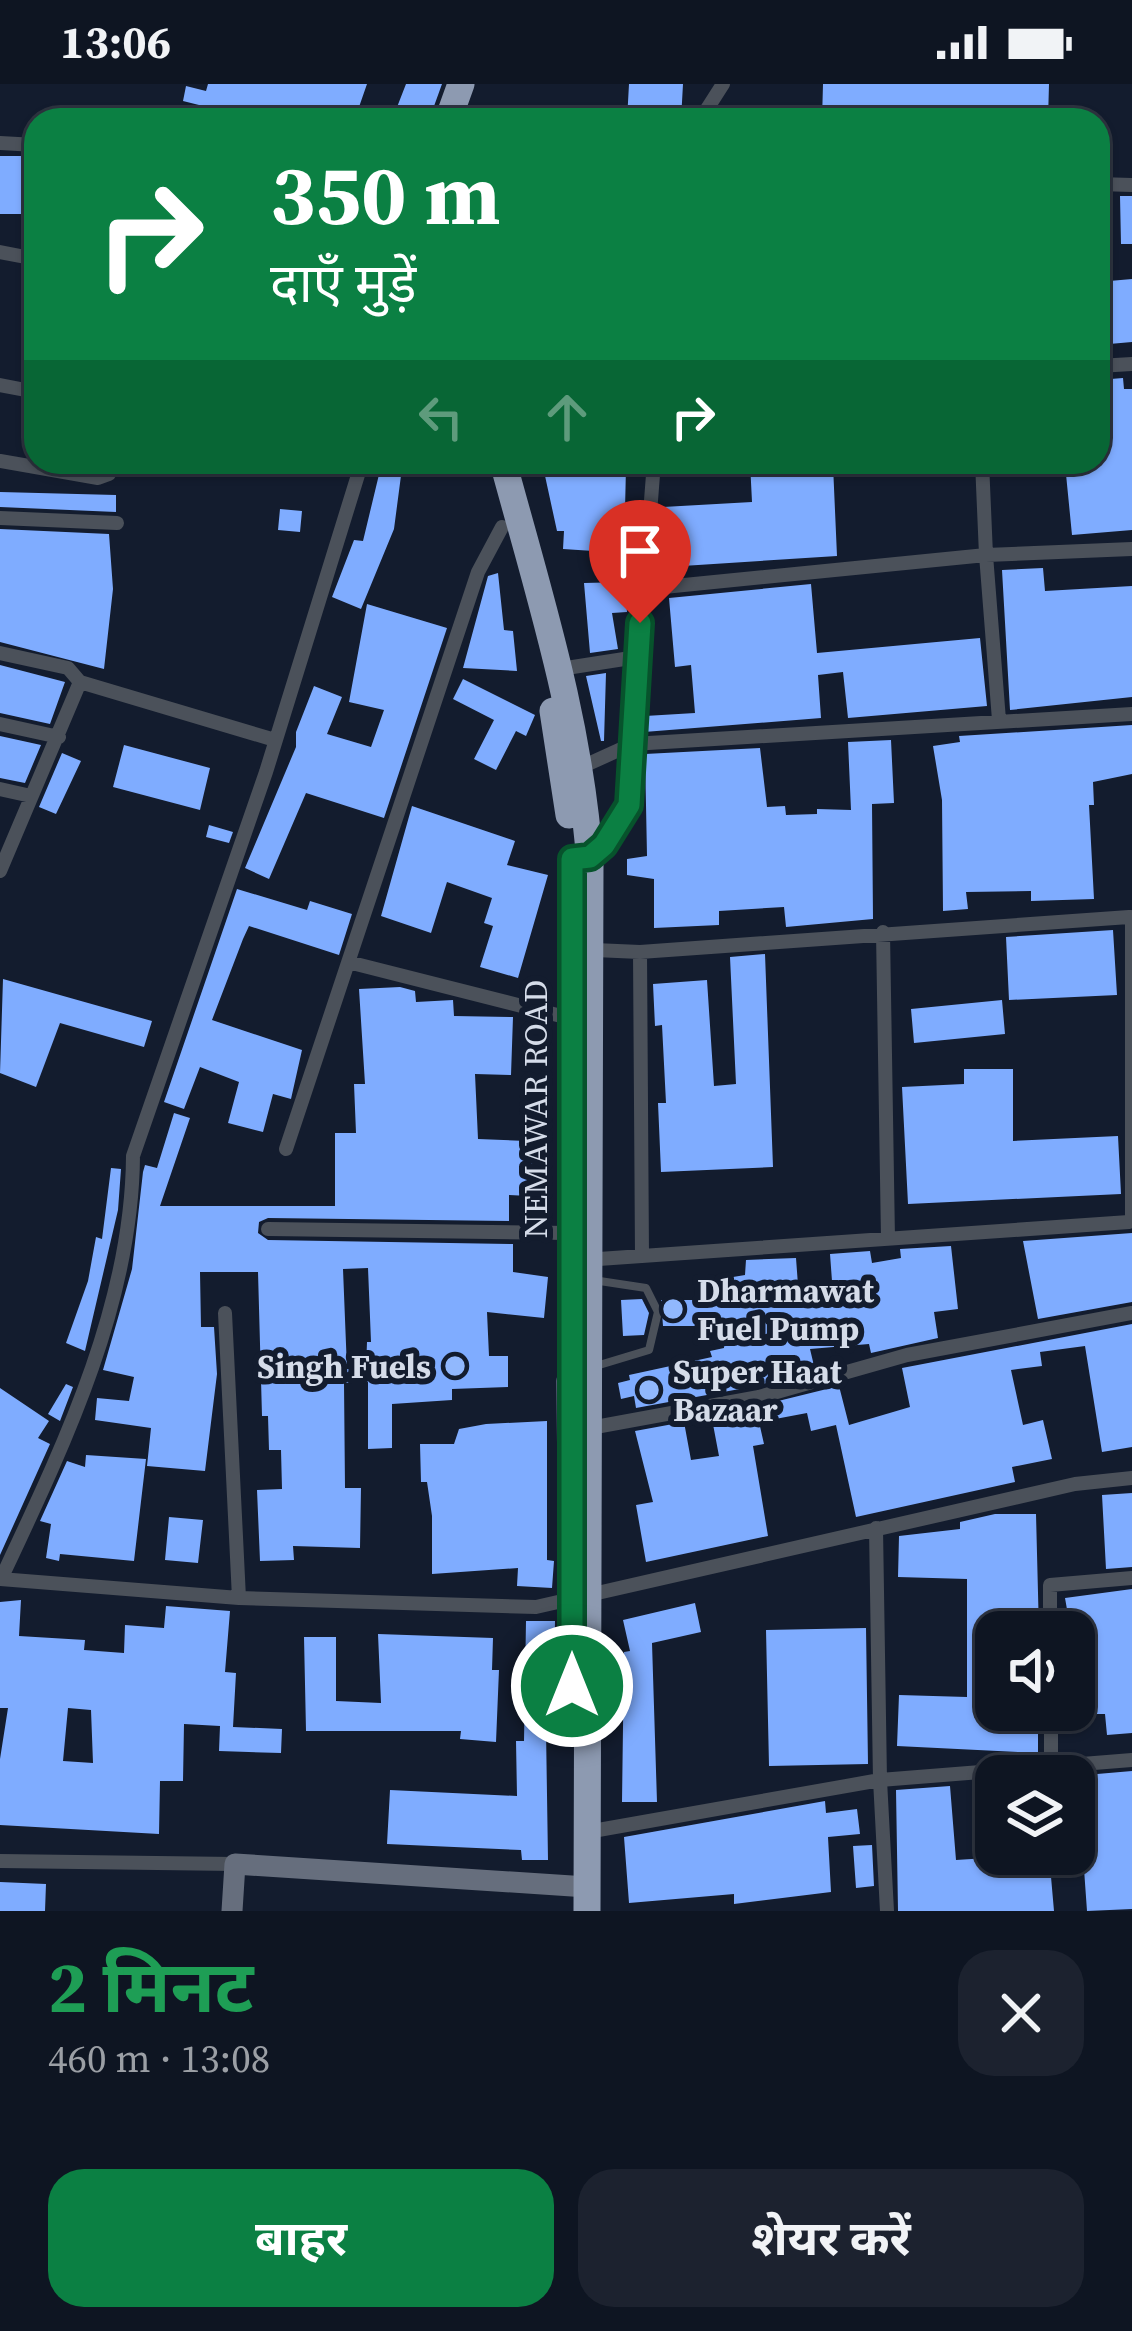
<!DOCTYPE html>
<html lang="hi">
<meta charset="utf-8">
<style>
:root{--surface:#0e1522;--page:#1c222f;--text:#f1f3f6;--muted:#9b9fa5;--line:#2e3440;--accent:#0b8043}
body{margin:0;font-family:"Source Serif 4","Noto Sans Devanagari",serif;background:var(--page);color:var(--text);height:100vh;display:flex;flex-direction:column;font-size:45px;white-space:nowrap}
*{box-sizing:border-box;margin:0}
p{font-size:39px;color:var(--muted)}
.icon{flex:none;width:66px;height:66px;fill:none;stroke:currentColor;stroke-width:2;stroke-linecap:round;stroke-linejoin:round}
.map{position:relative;height:1827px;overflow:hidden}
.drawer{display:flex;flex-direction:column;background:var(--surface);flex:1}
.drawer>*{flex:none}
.banner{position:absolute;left:24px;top:24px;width:1086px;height:366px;border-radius:36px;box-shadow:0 3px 9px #0004,0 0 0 3px var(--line);background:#0b8043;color:#fff;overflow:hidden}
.tools{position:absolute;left:975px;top:1527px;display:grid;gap:24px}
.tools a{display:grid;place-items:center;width:120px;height:120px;border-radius:24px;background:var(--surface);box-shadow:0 3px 9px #0004,0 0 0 3px var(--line);font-size:60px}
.pin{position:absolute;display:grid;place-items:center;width:102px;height:102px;color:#fff;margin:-123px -51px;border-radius:50% 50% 50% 0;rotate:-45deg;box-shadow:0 0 12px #0007}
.pin .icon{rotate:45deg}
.me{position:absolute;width:132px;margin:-66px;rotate:0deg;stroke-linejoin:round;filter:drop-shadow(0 0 9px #0008)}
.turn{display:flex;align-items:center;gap:42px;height:252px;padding:0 48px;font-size:54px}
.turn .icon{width:156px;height:156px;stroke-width:2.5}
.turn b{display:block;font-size:84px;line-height:102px}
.lanes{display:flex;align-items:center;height:114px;padding:0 48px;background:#0003;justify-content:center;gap:60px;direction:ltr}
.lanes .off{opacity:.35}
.round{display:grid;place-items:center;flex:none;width:126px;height:126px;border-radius:36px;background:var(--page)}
.summary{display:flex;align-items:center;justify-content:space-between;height:204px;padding:0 48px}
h1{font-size:72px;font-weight:700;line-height:90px;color:#1e9e55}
.primary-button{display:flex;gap:24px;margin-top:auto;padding:24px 48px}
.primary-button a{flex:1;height:138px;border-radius:36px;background:var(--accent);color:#fff;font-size:48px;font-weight:700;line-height:138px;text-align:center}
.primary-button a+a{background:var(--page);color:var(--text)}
.status{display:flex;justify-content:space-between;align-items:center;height:84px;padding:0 60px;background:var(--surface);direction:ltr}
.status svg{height:33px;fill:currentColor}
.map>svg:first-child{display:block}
</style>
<div class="status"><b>13:06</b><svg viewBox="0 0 49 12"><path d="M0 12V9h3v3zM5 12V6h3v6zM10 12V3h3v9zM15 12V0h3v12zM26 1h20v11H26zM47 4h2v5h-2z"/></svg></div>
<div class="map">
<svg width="1132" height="1827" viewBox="0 0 1132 1827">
<rect width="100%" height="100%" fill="#131c2e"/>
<path fill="#7facff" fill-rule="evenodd" d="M 208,0 L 367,0 L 359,23 L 389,36 L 200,36 L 203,22 L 183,17 L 186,2 L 206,7 Z
M 406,0 L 442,0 L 429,36 L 392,36 Z
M 629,0 L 683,0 L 681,36 L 627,36 Z
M 823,0 L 1049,0 L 1048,36 L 822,36 Z
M 0,72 L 26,72 L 25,130 L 0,130 Z
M 1120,112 L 1132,112 L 1132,160 L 1121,160 Z
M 1132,195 L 1132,258 L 1098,261 L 1098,198 Z
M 1123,294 L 1124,305 L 1132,305 L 1132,446 L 1072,451 L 1065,380 L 1098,378 L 1098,296 Z
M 382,378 L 402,384 L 394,445 L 361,525 L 332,513 L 354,456 L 363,457 Z
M 542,378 L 626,383 L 624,469 L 563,465 L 564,447 L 557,447 Z
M 750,378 L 833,381 L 837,472 L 667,483 L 663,423 L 752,418 Z
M 0,408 L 116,411 L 116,428 L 0,423 Z
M 280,425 L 302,427 L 300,448 L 278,446 Z
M 0,445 L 109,450 L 113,505 L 104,585 L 0,558 Z
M 1043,484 L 1045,507 L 1132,502 L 1132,613 L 1010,626 L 1002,486 Z
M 498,489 L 504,546 L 513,547 L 517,587 L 463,584 L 488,492 Z
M 625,498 L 627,528 L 612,529 L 618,565 L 590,569 L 584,499 Z
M 811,500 L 817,569 L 980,554 L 987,622 L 848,634 L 843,588 L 818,591 L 821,634 L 644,648 L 645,632 L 695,629 L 691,581 L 675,583 L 669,514 Z
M 367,520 L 447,544 L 384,734 L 306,709 L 269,795 L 245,784 L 296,663 L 296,648 L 314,602 L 342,613 L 327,650 L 371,663 L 384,626 L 349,618 Z
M 0,581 L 65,598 L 50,640 L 0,629 Z
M 606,589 L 604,657 L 601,657 L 586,592 Z
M 463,595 L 535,631 L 526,652 L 516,647 L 496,686 L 474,675 L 494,636 L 453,615 Z
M 1132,641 L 1132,690 L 1093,698 L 1094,721 L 1089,721 L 1094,815 L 1031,817 L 1031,807 L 966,808 L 968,825 L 943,827 L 942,716 L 933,662 L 960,658 L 959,652 Z
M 0,652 L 41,661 L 25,699 L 0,694 Z
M 891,656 L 894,719 L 872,720 L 873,835 L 786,843 L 784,823 L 719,827 L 719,841 L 654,844 L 654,795 L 627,791 L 627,775 L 647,772 L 645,670 L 760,664 L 767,723 L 785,722 L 786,731 L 817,730 L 817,725 L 851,726 L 848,658 Z
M 124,661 L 210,684 L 200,726 L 113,703 Z
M 62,669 L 81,677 L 56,730 L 39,723 Z
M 412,722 L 515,757 L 507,781 L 548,791 L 518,894 L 480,883 L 493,842 L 484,839 L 492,814 L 447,798 L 431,849 L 381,832 Z
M 209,741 L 233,748 L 229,759 L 206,753 Z
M 237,805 L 307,826 L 310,817 L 352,830 L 339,871 L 249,842 L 243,855 L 212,936 L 302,966 L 291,1015 L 273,1010 L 263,1048 L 228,1039 L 239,998 L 200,983 L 184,1025 L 164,1018 Z
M 1113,846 L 1117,911 L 1009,916 L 1006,853 Z
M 765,870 L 773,1083 L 661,1088 L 658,1019 L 666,1019 L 662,941 L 655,942 L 653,900 L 707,896 L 714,1002 L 736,1000 L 730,873 Z
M 3,895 L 152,937 L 144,963 L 60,939 L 36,1003 L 0,989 Z
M 400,903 L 415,907 L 416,918 L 453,916 L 454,932 L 513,933 L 511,991 L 475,990 L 478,1055 L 551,1058 L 549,1113 L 509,1111 L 509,1137 L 268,1134 L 259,1138 L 258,1149 L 268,1156 L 513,1160 L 513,1188 L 548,1193 L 544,1234 L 487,1228 L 489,1272 L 508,1272 L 508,1303 L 452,1305 L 452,1316 L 392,1320 L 392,1364 L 368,1365 L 368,1298 L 344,1299 L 345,1404 L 361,1404 L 360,1464 L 293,1462 L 294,1476 L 260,1477 L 257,1406 L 282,1405 L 281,1366 L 269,1366 L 268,1332 L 262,1332 L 258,1188 L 200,1188 L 201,1243 L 214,1243 L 217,1290 L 205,1387 L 147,1382 L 151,1344 L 95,1336 L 97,1314 L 129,1317 L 134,1293 L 103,1286 L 132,1185 L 143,1088 L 145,1081 L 157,1084 L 174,1029 L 190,1034 L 160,1122 L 335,1122 L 335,1049 L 356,1049 L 354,1000 L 365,1000 L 359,905 ZM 368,1184 L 371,1258 L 367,1258 L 366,1285 L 347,1285 L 343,1185 Z
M 1002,916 L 1005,950 L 914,959 L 911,925 Z
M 964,985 L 1013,985 L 1013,1057 L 1118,1052 L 1121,1110 L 908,1120 L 902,1003 L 964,1000 Z
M 111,1084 L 121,1085 L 118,1126 L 85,1267 L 66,1259 L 88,1197 L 96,1153 L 102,1155 Z
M 1132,1149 L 1132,1218 L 1038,1235 L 1023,1157 Z
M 951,1162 L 958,1225 L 934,1228 L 938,1254 L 871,1269 L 869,1260 L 810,1265 L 815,1286 L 756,1302 L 636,1324 L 634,1312 L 621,1315 L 618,1299 L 630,1296 L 629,1291 L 712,1273 L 710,1267 L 724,1264 L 723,1242 L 663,1242 L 661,1216 L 716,1216 L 715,1196 L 745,1191 L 746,1176 L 796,1174 L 798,1201 L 832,1197 L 830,1170 L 870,1167 L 872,1179 L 901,1174 L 900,1165 Z
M 642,1215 L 649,1229 L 644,1251 L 623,1252 L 621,1216 Z
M 1132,1240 L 1132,1363 L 1102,1368 L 1085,1262 L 1040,1268 L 1042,1282 L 1011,1286 L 1023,1341 L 1043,1336 L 1052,1375 L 1012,1383 L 1015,1398 L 856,1433 L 836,1341 L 811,1347 L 807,1329 L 759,1338 L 764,1360 L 753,1362 L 768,1452 L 646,1478 L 636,1421 L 653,1418 L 635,1347 L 684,1338 L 691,1376 L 719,1372 L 712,1335 L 721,1331 L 839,1302 L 849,1341 L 910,1323 L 902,1284 Z
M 66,1300 L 73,1303 L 60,1337 L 48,1330 Z
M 0,1304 L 49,1337 L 38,1354 L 50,1360 L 0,1471 Z
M 547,1337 L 547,1476 L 554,1477 L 552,1504 L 517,1502 L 518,1484 L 432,1490 L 432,1432 L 427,1398 L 421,1398 L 420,1360 L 454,1360 L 459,1345 L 486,1340 Z
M 86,1371 L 146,1375 L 134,1477 L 60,1470 L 59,1477 L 46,1474 L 51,1440 L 40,1437 L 67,1377 L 85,1383 Z
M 1132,1409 L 1132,1483 L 1106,1485 L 1102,1411 Z
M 995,1430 L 1036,1430 L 1039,1548 L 996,1548 L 996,1626 L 1038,1626 L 1038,1669 L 897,1662 L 899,1611 L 967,1613 L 967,1495 L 898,1493 L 899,1452 L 960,1445 L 960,1438 Z
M 169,1433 L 203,1436 L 198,1479 L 165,1476 Z
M 1132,1505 L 1132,1649 L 1107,1651 L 1105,1630 L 1074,1630 L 1074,1548 L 1061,1548 L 1061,1531 L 1068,1531 L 1065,1514 Z
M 21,1516 L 19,1552 L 85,1556 L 84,1566 L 124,1569 L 125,1541 L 164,1544 L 166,1522 L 230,1527 L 225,1588 L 236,1589 L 233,1643 L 282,1645 L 281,1669 L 219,1667 L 220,1642 L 184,1640 L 183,1697 L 160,1697 L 159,1750 L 0,1741 L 0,1675 L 8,1624 L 0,1624 L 0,1518 ZM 68,1624 L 91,1626 L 93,1679 L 63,1677 Z
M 695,1519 L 701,1548 L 652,1559 L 657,1718 L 622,1718 L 624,1568 L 630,1567 L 623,1536 Z
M 526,1537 L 555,1537 L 553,1645 L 546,1645 L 548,1776 L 522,1776 L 521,1766 L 387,1760 L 390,1706 L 517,1712 L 516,1657 L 524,1657 Z
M 866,1544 L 868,1680 L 769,1682 L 766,1546 Z
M 378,1550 L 493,1554 L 492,1586 L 499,1586 L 496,1658 L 460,1655 L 461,1647 L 306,1647 L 304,1553 L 336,1553 L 336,1617 L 381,1619 Z
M 1132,1687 L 1132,1825 L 1087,1827 L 1082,1757 L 1074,1758 L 1074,1692 Z
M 950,1702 L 956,1776 L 1049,1770 L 1054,1827 L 898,1827 L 896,1706 Z
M 825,1717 L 826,1729 L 857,1725 L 860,1750 L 828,1753 L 831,1808 L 734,1820 L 734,1810 L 629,1819 L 624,1753 Z
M 872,1761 L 874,1802 L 856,1804 L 853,1762 Z
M 0,1798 L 46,1800 L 45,1827 L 0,1827 Z"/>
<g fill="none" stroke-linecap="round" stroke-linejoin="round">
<path stroke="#4b515a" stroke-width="8" d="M 593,1196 L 646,1204 L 658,1228 L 649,1266 L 596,1282"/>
<path stroke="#4b515a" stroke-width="14" d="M 700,36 L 723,0
M 0,59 L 36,61
M 1098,100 L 1132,101
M 0,168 L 36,175
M 1098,282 L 1132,280
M 0,301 L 36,308
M 0,377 L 98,394 L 109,390 L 114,378
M 0,434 L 117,439
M 644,505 L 986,471 L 982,378
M 0,569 L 68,584 L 80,598 L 0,787
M 560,585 L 637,573
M 80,598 L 275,656
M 999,636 L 986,471 L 1132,465
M 0,640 L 59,653
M 577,685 L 632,660 L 654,378
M 0,705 L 31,712
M 572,775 C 627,768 630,704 632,660 L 1132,630
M 1132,833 L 1132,1137
M 883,848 L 888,1155
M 572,865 L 640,868 L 1129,833
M 640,868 L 642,1172
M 352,879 L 573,935
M 286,1065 L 478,488 L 502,443
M 268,1145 L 570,1149
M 570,1177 L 1129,1138
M 225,1229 L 239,1514
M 590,1344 L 759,1313 L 907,1271 L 1132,1229
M 876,1444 L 880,1696 L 1132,1676
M 0,1495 L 239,1514 L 536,1523 L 1075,1400 L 1132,1394
M 1,1495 C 63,1363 132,1221 133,1072 L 266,688 L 362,378
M 1050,1548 L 1050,1501 L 1132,1494
M 1051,1626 L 1051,1682
M 587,1748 L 880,1696 L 887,1827
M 0,1777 L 235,1780"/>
<path stroke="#666e7d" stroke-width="21" d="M 232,1827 L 235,1780 L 587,1803"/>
<path stroke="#8d9ab1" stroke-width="27" d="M 448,36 L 461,0
M 503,378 C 540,514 581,641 590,782 L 587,1827
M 553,627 L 569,731
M 570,1297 L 571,1421"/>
</g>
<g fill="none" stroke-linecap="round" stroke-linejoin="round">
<defs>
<path id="route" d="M 572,1602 L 572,775 L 590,773 L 604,761 L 629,721 L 640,539"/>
</defs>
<use href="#route" stroke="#07532c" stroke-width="30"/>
<use href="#route" stroke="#0b8043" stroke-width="21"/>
</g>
<g fill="#91b8fd" stroke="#131c2e" stroke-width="4.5">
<circle cx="673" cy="1225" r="12"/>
<circle cx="455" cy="1282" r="12"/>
<circle cx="649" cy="1306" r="12"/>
</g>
<g text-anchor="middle" stroke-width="12" stroke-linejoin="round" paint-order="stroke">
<g font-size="33" fill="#d5dce9" stroke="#131c2e">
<text transform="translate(535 1025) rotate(-90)" y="12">NEMAWAR ROAD</text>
</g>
<g font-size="33" font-weight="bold" fill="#d5dce9" stroke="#131c2e" text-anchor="start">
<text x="697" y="1218">Dharmawat<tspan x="697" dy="38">Fuel Pump</tspan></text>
<text x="431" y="1294" text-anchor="end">Singh Fuels</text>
<text x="673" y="1299">Super Haat<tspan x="673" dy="38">Bazaar</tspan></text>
</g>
</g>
</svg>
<div class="tools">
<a><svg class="icon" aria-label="sound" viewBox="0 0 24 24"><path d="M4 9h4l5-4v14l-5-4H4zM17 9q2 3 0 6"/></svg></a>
<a><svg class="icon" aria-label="layers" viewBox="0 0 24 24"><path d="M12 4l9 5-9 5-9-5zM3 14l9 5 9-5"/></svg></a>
</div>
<div class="pin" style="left:640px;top:539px;background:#d93025"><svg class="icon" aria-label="arrive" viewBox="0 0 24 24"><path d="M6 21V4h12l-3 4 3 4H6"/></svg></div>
<svg class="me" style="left:572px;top:1602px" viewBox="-20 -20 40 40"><circle r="17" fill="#0b8043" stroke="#fff" stroke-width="3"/><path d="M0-11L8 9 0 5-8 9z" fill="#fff"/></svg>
<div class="banner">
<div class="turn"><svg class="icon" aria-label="right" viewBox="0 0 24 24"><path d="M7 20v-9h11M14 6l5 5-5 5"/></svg><div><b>350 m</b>दाएँ मुड़ें</div></div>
<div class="lanes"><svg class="icon off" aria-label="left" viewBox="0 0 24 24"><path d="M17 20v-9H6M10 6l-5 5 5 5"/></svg><svg class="icon off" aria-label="ahead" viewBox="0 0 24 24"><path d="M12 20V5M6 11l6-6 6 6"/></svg><svg class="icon" aria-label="right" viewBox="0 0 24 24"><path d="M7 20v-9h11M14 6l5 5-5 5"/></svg></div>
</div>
</div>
<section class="drawer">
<div class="summary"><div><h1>2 मिनट</h1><p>460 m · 13:08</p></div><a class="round"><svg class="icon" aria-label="close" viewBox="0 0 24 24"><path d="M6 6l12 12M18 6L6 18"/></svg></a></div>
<div class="primary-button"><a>बाहर</a><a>शेयर करें</a></div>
</section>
